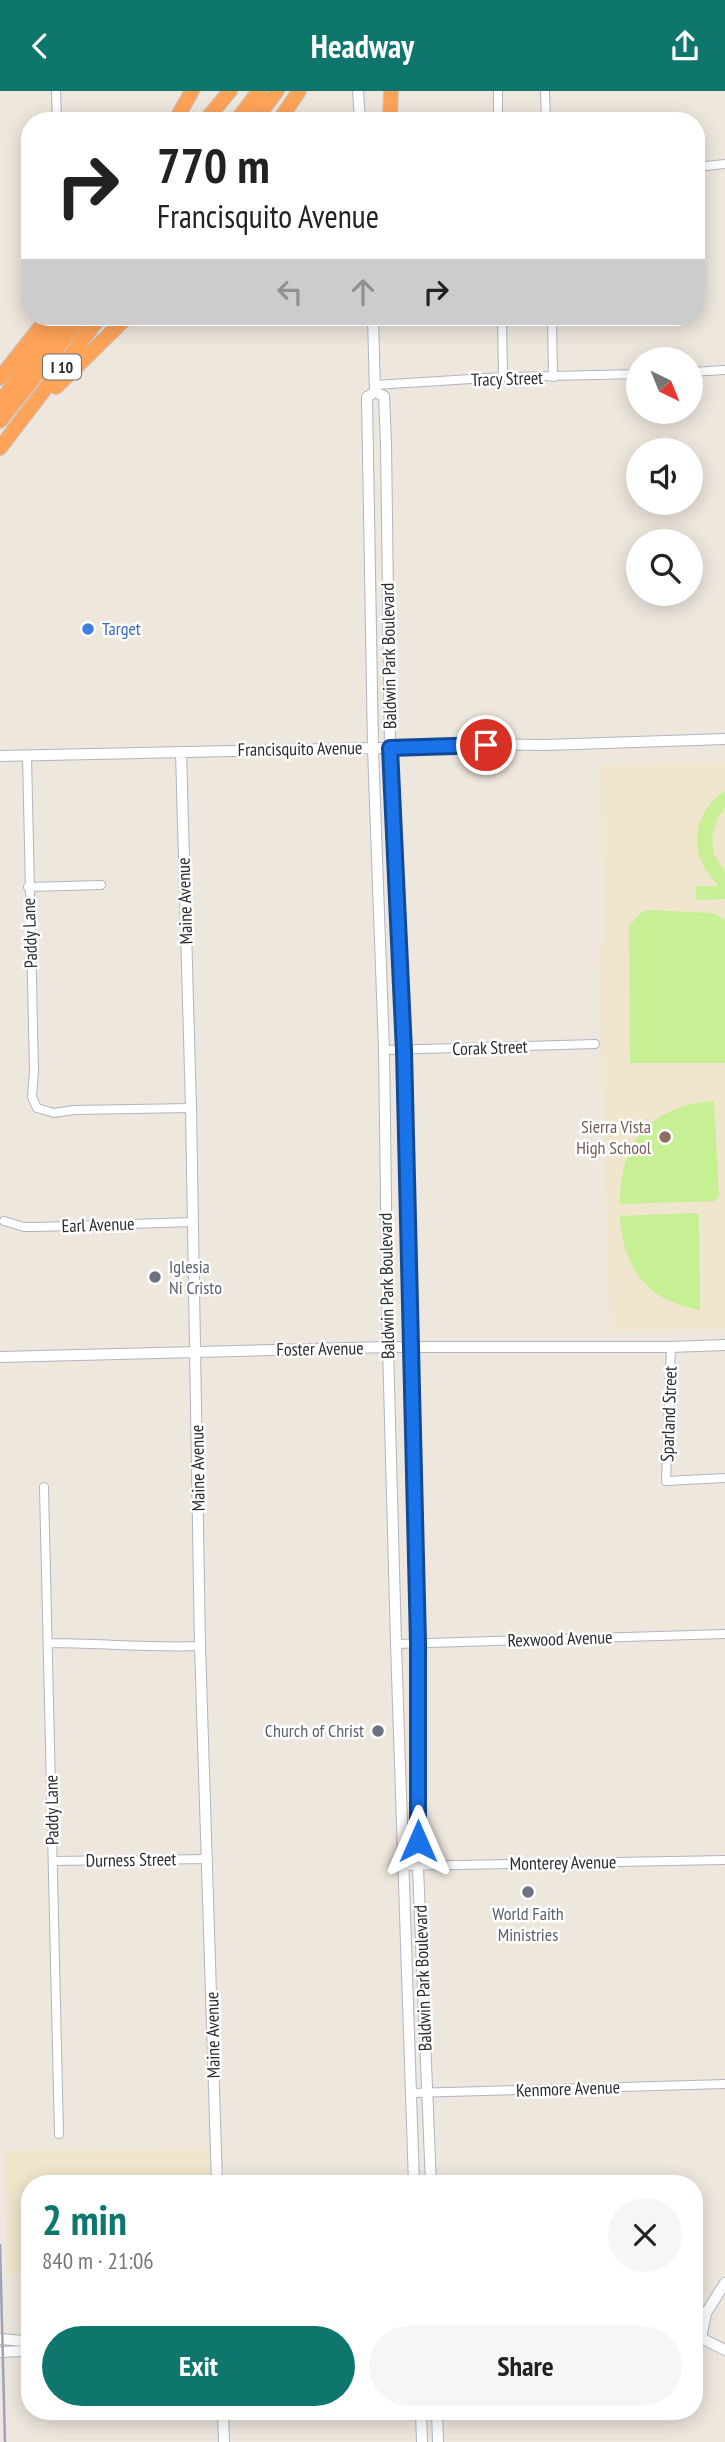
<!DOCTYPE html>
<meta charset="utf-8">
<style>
:root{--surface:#fff;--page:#f6f6f6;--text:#222;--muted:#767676;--accent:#0f766e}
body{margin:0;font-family:"PT Sans Narrow",sans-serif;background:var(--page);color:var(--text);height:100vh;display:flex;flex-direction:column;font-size:26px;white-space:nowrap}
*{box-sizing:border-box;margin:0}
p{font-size:23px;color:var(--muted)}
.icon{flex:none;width:38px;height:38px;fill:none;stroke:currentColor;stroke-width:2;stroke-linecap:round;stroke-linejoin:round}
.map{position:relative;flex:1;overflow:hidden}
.details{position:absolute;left:21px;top:2084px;width:682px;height:245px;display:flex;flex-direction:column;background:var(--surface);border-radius:28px;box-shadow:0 4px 18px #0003}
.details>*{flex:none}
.banner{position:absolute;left:21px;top:21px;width:684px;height:214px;border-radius:28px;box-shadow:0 4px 18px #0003;background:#fff;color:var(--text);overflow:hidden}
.needle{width:46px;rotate:137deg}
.tools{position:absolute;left:626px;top:256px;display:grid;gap:14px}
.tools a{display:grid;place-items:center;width:77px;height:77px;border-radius:50%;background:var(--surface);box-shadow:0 4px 18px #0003;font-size:35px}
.pin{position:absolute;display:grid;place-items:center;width:60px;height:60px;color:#fff;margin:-30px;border:4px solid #fff;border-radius:50%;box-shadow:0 2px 7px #0007}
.me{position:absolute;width:77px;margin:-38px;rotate:0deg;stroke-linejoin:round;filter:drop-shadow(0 0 5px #0008)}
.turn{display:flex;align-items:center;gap:24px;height:147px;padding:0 21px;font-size:32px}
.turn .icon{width:91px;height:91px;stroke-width:2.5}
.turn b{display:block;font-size:49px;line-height:60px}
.lanes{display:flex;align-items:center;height:66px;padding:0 21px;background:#0003;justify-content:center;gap:35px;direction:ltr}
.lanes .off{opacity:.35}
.round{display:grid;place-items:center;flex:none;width:74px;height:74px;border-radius:37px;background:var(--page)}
.headline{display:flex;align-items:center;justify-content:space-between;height:119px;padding:0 21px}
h1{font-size:42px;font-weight:700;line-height:52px;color:var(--accent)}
.action{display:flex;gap:14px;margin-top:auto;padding:14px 21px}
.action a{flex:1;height:80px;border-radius:42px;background:var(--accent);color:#fff;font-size:28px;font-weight:700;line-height:80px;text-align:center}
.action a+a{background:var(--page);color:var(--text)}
header{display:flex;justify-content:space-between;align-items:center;height:91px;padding:0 21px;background:var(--accent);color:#fff;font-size:32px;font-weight:700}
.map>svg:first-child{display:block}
</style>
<header><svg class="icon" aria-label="back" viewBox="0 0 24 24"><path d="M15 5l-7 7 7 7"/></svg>Headway<svg class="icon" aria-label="share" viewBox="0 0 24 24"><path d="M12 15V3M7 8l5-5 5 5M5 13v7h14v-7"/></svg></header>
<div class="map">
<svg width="725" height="2351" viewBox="0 0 725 2351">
<rect width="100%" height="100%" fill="#eee7de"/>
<path fill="#f0e5cd" d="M 725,671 L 725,1238 L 610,1241 L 598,854 L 605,853 L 600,673 Z
M 210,2056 L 210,2093 L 30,2093 L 30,2183 L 7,2183 L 5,2059 Z"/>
<path fill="#c7ef93" d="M 725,700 L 725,717 L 718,726 L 712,745 L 714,764 L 725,781 L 725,808 L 696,809 L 696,795 L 718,795 C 713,787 706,781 702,772 C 690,746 701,715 725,700 Z
M 648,819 L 713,822 L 725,829 L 725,972 L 630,972 L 629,835 L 642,821 Z
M 714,1010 L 719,1105 L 715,1110 L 620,1113 C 619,1051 651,1015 714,1010 Z
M 696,1122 L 699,1125 L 700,1219 C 647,1210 623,1177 620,1125 Z"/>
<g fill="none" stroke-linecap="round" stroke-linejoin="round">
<defs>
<path id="street" d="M 56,0 L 57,30
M 498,0 L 498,30
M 545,0 L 546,30
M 696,76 L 725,73
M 502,226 L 503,286
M 552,226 L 553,286
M 691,281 L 725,279
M 375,294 L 503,286 L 639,283
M 27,665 L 34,980 L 32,1006 L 37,1017 L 54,1022 L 74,1019 L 191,1017
M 28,796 L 101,794
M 384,959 L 595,953
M 4,1130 L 24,1136 L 37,1136 L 193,1131
M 671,1256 L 666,1390 L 725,1387
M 44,1396 L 59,2043
M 48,1552 C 99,1552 149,1557 200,1555
M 396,1553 L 725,1543
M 53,1770 L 208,1768
M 402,1775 L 725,1769
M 411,2002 L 725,1993"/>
<path id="secondary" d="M 358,0 L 360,30
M 373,226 L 375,301
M 375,301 L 384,305 L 386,352 L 390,657 L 404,960 L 418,1552 L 418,1776 L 431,2093
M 375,301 L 367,306 L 373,657 L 384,959 L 388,1256 L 396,1553 L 414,2093
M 181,661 L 191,1017 L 200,1555 L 217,2093
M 0,665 L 423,656 L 469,653 L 545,654 L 725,648
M 0,1266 L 388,1256 L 671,1256 L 725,1254
M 696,2246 L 701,2247 L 725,2259
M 701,2247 L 706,2222 L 725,2192
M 0,2248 L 24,2250 L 30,2254
M 0,2261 L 22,2260 L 29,2254
M 223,2320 L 224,2351
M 421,2320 L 422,2351
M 437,2320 L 438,2351"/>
<path id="highway" d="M 175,30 L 192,0
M 205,30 L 230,0
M 236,30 L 259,0
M 254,30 L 277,0
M 279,30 L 299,0
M 390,30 L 391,0
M 0,287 L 48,226
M 56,296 L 127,226
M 0,311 L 65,226
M 0,330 L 82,226
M 0,357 L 100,226"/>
</defs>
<use href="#street" stroke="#b2b4c0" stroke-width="10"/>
<use href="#secondary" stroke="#b2b4c0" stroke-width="12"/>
<use href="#highway" stroke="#c8c8c8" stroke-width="16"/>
<use href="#street" stroke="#fff" stroke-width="8"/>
<use href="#secondary" stroke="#fff" stroke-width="10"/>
<use href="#highway" stroke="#ffa358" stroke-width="14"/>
<path stroke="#a0a3b7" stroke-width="2.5" d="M 0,2154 L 5,2351"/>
</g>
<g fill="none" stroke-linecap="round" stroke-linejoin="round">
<defs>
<path id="route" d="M 418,1750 L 418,1552 L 404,960 L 390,657 L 486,654"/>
</defs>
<use href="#route" stroke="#114b97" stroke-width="18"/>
<use href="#route" stroke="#1a73e8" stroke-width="12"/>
</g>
<circle fill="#3f7fe0" stroke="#fff" stroke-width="2.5" cx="88" cy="538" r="7"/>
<circle fill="#8d6e63" stroke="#fff" stroke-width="2.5" cx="665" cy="1046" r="7"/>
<g fill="#6b7280" stroke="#fff" stroke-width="2.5">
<circle cx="155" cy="1186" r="7"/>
<circle cx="378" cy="1640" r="7"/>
<circle cx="528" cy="1801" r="7"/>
</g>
<g text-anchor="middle" stroke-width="5" stroke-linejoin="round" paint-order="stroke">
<rect fill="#fff" stroke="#6b6b6b" stroke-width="2" x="43" y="263.5" width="38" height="25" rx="5"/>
<g font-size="16" font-weight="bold" fill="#2c2c2c">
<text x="62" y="282">I 10</text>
</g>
<g font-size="18" fill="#2c2c2c" stroke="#fff">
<text transform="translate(507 288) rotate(-2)" y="6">Tracy Street</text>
<text transform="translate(389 565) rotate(-91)" y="6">Baldwin Park Boulevard</text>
<text transform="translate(300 658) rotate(-1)" y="6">Francisquito Avenue</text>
<text transform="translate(185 810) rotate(-92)" y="6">Maine Avenue</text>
<text transform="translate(30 842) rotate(-92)" y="6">Paddy Lane</text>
<text transform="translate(490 957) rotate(-2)" y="6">Corak Street</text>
<text transform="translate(98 1134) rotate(-2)" y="6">Earl Avenue</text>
<text transform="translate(387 1195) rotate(-91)" y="6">Baldwin Park Boulevard</text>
<text transform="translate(320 1258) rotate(-1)" y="6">Foster Avenue</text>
<text transform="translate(669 1323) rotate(-88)" y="6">Sparland Street</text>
<text transform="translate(198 1377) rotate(-91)" y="6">Maine Avenue</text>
<text transform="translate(560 1548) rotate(-2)" y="6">Rexwood Avenue</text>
<text transform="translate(52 1719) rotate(-91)" y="6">Paddy Lane</text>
<text transform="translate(131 1769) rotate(-1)" y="6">Durness Street</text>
<text transform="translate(563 1772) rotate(-1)" y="6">Monterey Avenue</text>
<text transform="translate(423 1887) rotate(-92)" y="6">Baldwin Park Boulevard</text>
<text transform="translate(213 1944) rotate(-91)" y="6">Maine Avenue</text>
<text transform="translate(568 1998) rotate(-2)" y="6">Kenmore Avenue</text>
</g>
<g font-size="18" fill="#366cbe" stroke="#fff" text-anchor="start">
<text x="102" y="544">Target</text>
</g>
<g font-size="18" fill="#785e54" stroke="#fff" text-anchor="end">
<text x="651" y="1042">Sierra Vista<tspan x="651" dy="21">High School</tspan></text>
</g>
<g font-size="18" fill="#5b616d" stroke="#fff" text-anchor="start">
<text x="169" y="1182">Iglesia<tspan x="169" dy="21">Ni Cristo</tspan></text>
<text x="364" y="1646" text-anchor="end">Church of Christ</text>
<text x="528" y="1829" text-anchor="middle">World Faith<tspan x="528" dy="21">Ministries</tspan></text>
</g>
</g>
</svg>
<div class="tools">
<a><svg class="needle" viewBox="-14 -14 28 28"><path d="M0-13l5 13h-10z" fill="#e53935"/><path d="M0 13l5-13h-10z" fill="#767676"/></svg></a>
<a><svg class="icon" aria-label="sound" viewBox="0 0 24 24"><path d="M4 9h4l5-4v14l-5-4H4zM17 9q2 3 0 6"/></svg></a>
<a><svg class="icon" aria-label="search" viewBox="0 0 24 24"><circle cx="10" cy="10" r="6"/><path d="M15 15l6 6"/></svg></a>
</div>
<div class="pin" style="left:486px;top:654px;background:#d93025"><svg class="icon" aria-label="arrive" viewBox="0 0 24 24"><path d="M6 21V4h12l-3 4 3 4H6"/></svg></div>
<svg class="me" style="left:418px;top:1750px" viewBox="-20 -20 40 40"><path d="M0-17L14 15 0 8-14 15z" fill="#1a73e8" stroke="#fff" stroke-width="4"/></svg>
<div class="banner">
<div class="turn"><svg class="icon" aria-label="right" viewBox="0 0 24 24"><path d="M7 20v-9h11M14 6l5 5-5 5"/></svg><div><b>770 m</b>Francisquito Avenue</div></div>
<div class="lanes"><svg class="icon off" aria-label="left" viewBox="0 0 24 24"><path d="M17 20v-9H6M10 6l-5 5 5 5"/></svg><svg class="icon off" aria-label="ahead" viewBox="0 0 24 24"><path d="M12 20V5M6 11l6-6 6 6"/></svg><svg class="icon" aria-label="right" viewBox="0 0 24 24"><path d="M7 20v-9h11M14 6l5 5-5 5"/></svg></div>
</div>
<section class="details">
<div class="headline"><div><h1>2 min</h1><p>840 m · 21:06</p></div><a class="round"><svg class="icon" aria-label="close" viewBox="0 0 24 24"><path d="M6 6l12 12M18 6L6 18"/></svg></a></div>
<div class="action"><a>Exit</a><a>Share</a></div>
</section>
</div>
